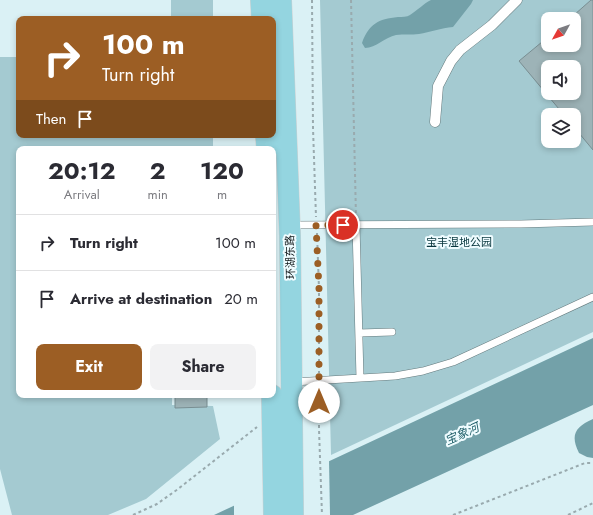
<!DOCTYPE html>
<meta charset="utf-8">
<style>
:root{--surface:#fff;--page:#f2f2f3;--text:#2b2b33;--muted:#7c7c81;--line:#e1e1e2;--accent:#9c5e24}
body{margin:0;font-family:Jost,"Noto Sans SC",sans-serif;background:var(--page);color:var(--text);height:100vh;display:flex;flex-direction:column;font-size:15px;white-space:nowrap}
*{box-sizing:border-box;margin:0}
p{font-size:13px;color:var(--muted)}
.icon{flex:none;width:22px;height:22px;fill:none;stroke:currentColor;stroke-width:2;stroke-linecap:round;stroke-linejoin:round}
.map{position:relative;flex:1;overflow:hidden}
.panel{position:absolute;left:16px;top:146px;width:260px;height:252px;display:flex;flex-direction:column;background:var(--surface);border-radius:8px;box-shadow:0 2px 6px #0003}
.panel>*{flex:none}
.top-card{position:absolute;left:16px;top:16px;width:260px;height:122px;border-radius:8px;box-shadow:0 2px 6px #0003;background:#9c5e24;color:#fff;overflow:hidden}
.needle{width:26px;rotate:230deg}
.controls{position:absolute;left:541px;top:12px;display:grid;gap:8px}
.controls a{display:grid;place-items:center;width:40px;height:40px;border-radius:8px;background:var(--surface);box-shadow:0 2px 6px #0003;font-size:20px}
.pin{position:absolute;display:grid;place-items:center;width:34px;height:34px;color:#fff;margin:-17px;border:2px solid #fff;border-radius:50%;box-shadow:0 1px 4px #0007}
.me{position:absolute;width:44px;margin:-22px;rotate:0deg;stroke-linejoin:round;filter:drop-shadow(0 0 3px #0008)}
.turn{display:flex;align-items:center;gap:14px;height:84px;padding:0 20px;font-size:18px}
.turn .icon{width:52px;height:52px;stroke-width:2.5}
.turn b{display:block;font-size:28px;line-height:34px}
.then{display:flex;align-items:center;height:38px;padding:0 20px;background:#0003;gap:8px;font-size:15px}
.eta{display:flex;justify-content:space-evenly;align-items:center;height:68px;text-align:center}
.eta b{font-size:24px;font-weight:700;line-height:28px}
.primary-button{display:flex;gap:8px;margin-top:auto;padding:8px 20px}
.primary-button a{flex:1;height:46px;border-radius:8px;background:var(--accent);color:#fff;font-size:16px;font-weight:700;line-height:46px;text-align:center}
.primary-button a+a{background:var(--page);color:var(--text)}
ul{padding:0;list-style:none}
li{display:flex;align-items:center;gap:12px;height:56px;padding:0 20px;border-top:1px solid var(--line)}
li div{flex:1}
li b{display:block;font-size:15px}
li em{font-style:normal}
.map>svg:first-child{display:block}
</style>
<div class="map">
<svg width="593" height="515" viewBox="0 0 593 515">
<rect width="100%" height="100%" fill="#daf1f5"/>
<path fill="#a4cad1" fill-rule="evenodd" d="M 171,0 L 213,0 L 213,19 L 171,19 Z
M 320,0 L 593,0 L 593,332 L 331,455 ZM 548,19 L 574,19 L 574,45 L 548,45 ZM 548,67 L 574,67 L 574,93 L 548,93 ZM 548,115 L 574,115 L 574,141 L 548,141 Z
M 0,57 L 19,57 L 19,135 L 213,135 L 213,149 L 19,149 L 19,395 L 172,395 L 172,405 L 213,406 L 220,439 L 146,499 L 108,515 L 12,515 L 0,469 Z"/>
<path fill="#73a1a9" d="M 431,0 L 473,0 L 471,4 L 453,27 C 441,28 430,32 419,34 C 411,35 404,34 396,35 C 385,37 376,48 365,48 L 362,43 C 369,24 378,19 398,17 C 402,17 407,17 410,15 C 418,10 423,4 431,0 Z
M 593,338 L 593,405 L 353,515 L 214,515 Z
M 593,419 L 593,458 L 587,457 L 579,453 C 570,435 575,427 593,419 Z"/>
<path fill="#daf1f5" d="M 329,460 L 330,515 L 234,515 L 234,504 Z"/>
<path fill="#9db3b7" stroke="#798e92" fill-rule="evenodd" d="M 591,0 L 593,0 L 593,150 L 574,127 L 574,115 L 564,115 L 519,61 L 548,37 L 548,45 L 574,45 L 574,15 ZM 548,67 L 574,67 L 574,93 L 548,93 Z
M 175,395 L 207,395 L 207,407 L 175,408 Z"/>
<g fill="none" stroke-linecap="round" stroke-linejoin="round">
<defs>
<path id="service" d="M 291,225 L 521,224 L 593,222
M 356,225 L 360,378
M 359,333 L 392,332
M 293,382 L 395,376 L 423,371 L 453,362 L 593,297"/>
<path id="pedestrian" d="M 435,122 L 438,86 L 451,61 L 460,50 L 492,25 L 517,0"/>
<path id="primary" d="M 261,0 L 262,19
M 281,0 L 290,236 L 293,515
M 266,135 L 267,149
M 272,395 L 274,515"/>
</defs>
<use href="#service" stroke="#64797c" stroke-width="8"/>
<use href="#pedestrian" stroke="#64797c" stroke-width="11"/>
<use href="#primary" stroke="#cfd0d1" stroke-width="22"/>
<path stroke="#99aaae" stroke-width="2" stroke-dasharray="3 3" stroke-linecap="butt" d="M 312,0 L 313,128 L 316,217
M 351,0 L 356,217
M 317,233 L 319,289 L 319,373
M 319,389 L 319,429 L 322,515
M 133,515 L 157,504 L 178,489 L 257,427
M 453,515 L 585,463 L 593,463
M 568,515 L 593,503"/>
<use href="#service" stroke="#fff" stroke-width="7"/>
<use href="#pedestrian" stroke="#fff" stroke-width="10"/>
<use href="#primary" stroke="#94d5e0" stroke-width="21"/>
</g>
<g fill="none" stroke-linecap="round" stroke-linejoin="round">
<path stroke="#9c5e24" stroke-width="7" stroke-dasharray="0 12.6" d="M 319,402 L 319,289 L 316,225 L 343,225"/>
</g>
<g text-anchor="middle" stroke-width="4" stroke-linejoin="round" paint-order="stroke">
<g font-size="11" fill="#07363d" stroke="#effcff">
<text x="459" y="246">宝丰湿地公园</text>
</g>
<g font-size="11" fill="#0e1517" stroke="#effcff">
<text transform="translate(290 257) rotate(-91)" y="4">环湖东路</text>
</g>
<g font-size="12" font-style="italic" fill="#1f5f69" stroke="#effcff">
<text transform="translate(462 434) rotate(-24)" y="4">宝象河</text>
</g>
</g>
</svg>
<div class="controls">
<a><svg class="needle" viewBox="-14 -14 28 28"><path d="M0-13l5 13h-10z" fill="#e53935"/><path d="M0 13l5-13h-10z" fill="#7c7c81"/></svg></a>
<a><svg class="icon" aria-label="sound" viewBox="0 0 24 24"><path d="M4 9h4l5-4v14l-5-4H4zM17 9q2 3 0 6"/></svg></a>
<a><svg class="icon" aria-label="layers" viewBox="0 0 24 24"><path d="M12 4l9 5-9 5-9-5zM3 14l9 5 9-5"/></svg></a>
</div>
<div class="pin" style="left:343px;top:225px;background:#d93025"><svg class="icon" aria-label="arrive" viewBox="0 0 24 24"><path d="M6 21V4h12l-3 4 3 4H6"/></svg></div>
<svg class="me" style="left:319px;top:402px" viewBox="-20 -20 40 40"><circle r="19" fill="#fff"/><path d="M0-13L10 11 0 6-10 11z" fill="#9c5e24"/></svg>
<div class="top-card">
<div class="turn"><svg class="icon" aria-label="right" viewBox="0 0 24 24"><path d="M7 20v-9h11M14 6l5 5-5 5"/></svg><div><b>100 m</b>Turn right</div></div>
<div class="then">Then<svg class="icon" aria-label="arrive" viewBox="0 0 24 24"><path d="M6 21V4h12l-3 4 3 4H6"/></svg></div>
</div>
<section class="panel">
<div class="eta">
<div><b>20:12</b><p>Arrival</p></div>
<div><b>2</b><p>min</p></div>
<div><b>120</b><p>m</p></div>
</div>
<ul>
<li><svg class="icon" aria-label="right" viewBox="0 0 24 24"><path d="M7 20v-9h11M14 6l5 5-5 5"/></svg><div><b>Turn right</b></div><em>100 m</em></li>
<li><svg class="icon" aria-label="arrive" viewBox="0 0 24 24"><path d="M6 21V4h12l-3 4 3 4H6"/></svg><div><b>Arrive at destination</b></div><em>20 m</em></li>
</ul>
<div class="primary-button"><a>Exit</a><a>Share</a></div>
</section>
</div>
